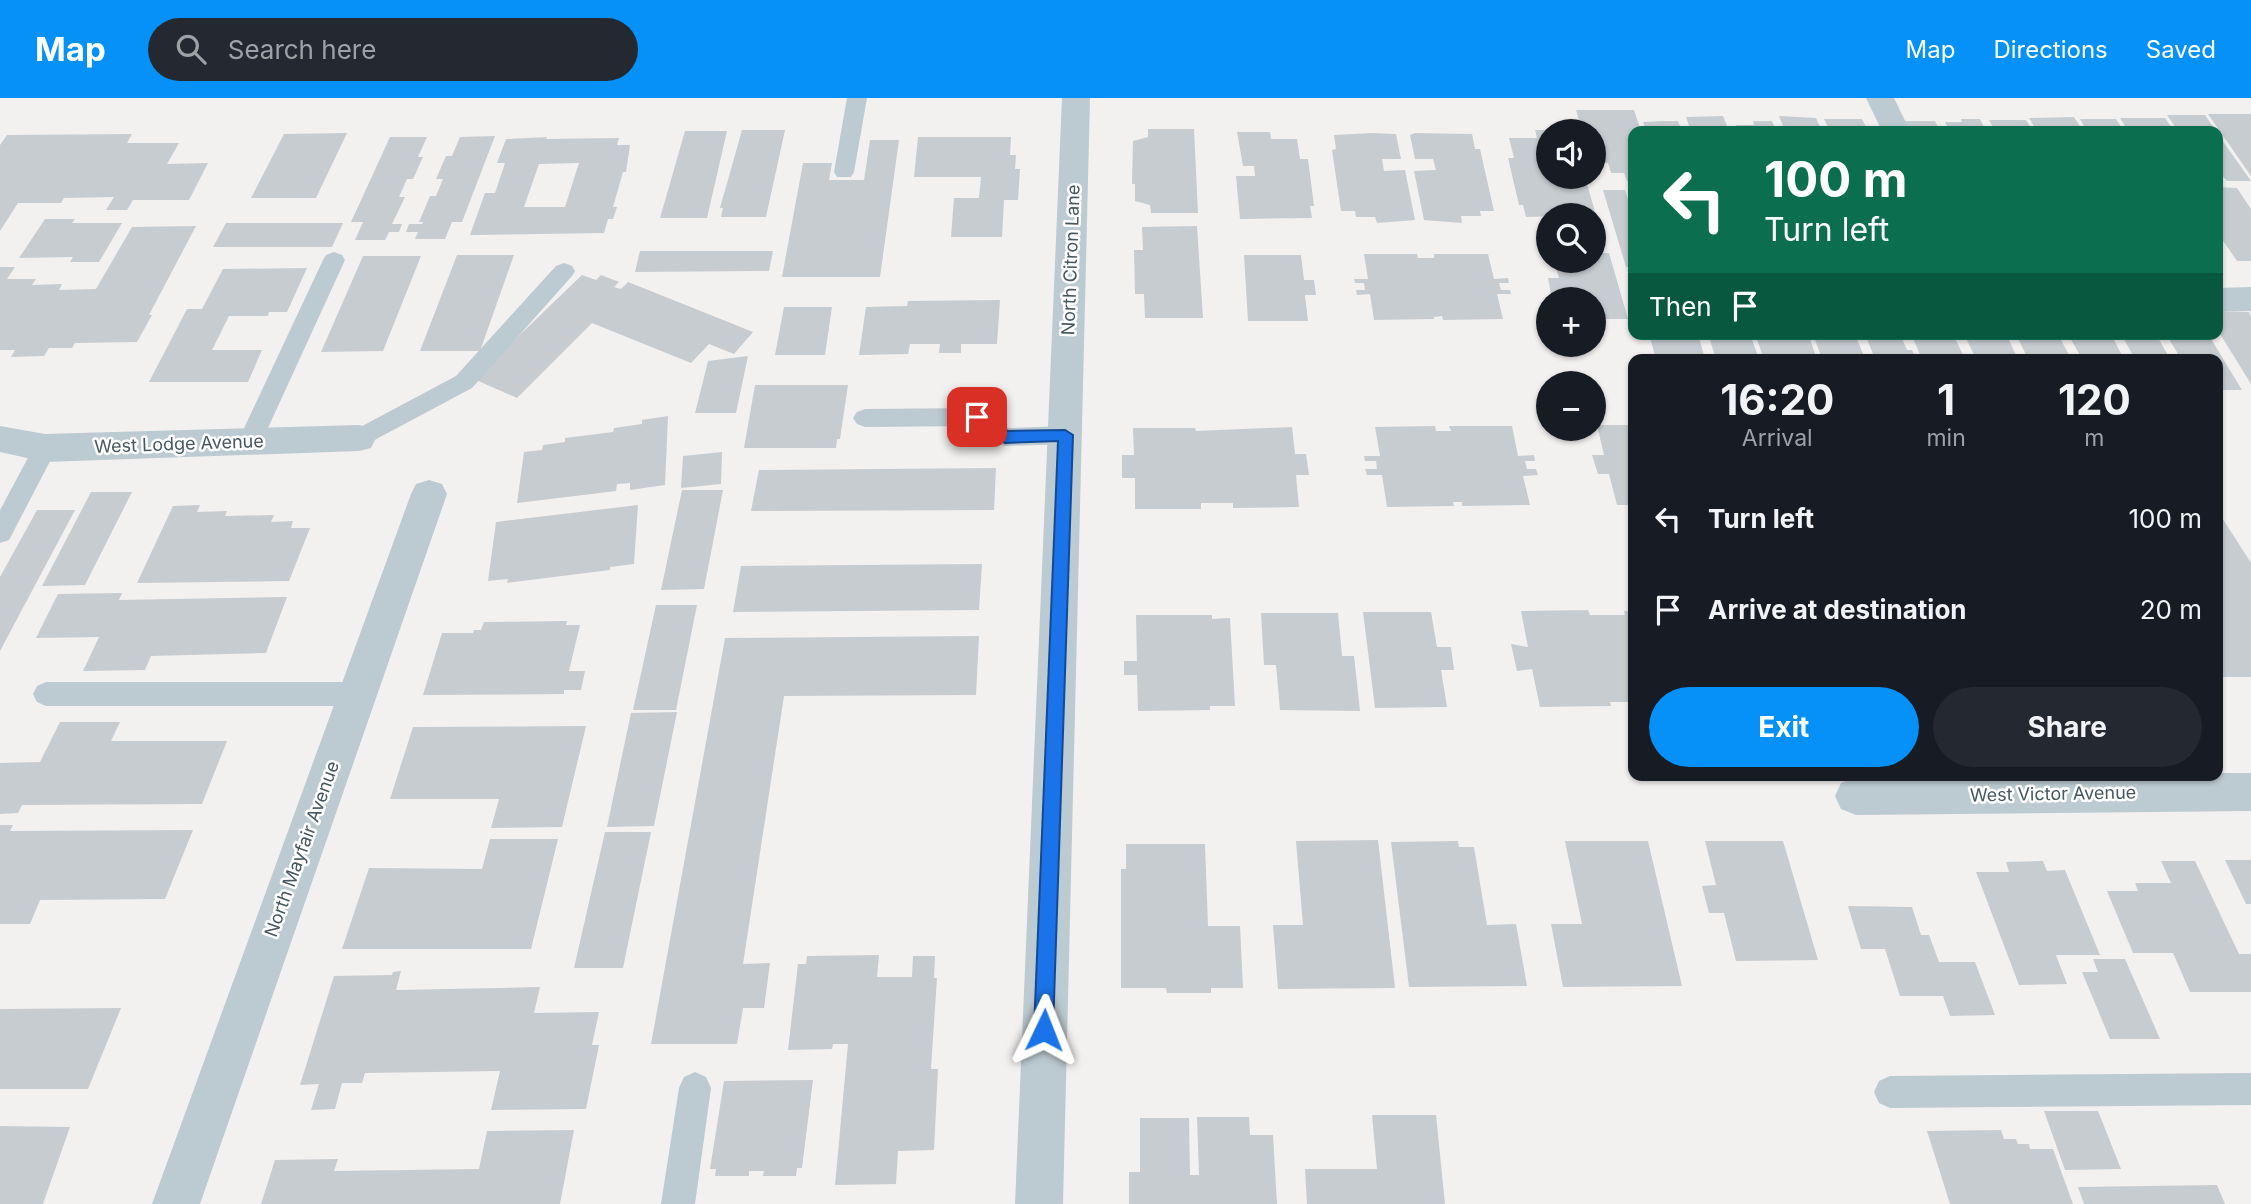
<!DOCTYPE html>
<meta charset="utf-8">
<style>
:root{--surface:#171b24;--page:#242831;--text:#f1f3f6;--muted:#9ea1a6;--accent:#0591f8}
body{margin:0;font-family:Inter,sans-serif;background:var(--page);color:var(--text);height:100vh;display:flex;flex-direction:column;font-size:26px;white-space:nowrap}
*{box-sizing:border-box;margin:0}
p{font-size:23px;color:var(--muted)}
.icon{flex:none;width:38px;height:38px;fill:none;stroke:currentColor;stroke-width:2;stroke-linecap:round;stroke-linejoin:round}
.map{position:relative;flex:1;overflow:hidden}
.sheet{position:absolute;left:1628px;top:256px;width:595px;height:427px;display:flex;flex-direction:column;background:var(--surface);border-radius:14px;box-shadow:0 2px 5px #0004}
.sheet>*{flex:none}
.banner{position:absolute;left:1628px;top:28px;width:595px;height:214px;border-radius:14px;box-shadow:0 2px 5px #0004;background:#0b6e4f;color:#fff;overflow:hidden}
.tools{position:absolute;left:1536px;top:21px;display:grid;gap:14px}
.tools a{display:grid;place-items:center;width:70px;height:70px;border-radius:50%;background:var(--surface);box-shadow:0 2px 5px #0004;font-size:35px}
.pin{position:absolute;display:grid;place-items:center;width:60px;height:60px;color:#fff;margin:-30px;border-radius:14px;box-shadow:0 4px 10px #0006}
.me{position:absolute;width:77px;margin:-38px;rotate:2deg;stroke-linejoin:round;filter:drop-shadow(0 0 5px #0008)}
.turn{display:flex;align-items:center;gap:24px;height:147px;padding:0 21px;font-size:32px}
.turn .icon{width:91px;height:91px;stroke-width:2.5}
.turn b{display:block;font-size:49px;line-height:60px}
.then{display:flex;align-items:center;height:66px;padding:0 21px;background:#0003;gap:14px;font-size:26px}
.eta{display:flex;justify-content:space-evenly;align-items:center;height:119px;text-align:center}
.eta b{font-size:42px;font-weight:700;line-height:49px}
.button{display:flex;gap:14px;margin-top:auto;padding:14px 21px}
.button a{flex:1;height:80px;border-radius:42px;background:var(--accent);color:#fff;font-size:28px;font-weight:700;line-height:80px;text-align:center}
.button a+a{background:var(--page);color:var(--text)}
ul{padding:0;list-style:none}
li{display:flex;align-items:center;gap:21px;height:91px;padding:0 21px}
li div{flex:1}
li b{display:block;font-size:26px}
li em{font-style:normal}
header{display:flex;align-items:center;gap:42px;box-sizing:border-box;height:98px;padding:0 35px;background:var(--accent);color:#fff}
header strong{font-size:33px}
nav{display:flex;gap:38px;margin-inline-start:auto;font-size:24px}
.search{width:490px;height:63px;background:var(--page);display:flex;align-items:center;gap:18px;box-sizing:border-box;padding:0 24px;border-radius:38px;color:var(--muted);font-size:26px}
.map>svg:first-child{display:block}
</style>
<header>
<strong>Map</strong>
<div class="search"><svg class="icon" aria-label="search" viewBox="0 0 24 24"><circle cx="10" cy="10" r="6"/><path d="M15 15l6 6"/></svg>Search here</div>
<nav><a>Map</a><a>Directions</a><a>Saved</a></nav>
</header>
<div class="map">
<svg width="2251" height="1106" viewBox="0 0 2251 1106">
<rect width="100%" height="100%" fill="#f3f0f0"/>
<path fill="#c7ccd0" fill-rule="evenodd" d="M 1576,12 L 1634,12 L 1641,33 L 1633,33 L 1633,83 L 1627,83 L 1624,75 L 1611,75 L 1608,65 L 1594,65 L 1594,33 L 1582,33 Z
M 2208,16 L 2251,16 L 2251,78 Z
M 2167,17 L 2205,17 L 2216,33 L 2178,33 Z
M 1723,18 L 1729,33 L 1691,33 L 1686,19 Z
M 1779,18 L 1816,20 L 1822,33 L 1785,33 Z
M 2074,19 L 2083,33 L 2037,33 L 2029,20 Z
M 2120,20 L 2165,20 L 2174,33 L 2128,33 Z
M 1824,21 L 1862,21 L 1868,33 L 1830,33 Z
M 1961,21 L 1980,21 L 1986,33 L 1949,33 L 1945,24 L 1962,24 Z
M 2080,21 L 2116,21 L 2124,33 L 2087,33 Z
M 1989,22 L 2026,22 L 2033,33 L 1995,33 Z
M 1661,23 L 1678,23 L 1682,33 L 1646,33 L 1643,24 Z
M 1753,23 L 1772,23 L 1776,33 L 1739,33 L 1736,27 L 1754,27 Z
M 1904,23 L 1935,23 L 1940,33 L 1909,33 Z
M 1148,31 L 1194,31 L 1198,115 L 1151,115 L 1150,107 L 1135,103 L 1135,86 L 1132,86 L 1133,43 L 1148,39 Z
M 742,32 L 785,32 L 766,119 L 721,119 L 723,110 L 720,110 Z
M 1535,32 L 1549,32 L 1549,79 L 1585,79 L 1596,117 L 1526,119 L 1523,107 L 1519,107 L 1508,60 L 1514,60 L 1509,40 L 1537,40 Z
M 685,33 L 727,33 L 707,120 L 660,120 Z
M 1237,34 L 1270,34 L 1271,41 L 1297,41 L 1300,61 L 1308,61 L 1314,108 L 1310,108 L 1312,120 L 1240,121 L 1236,78 L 1255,78 L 1254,68 L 1243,68 Z
M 347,35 L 316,100 L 251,100 L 284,36 Z
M 1372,35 L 1396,36 L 1401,61 L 1382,61 L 1384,73 L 1405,72 L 1415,122 L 1377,125 L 1375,119 L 1356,119 L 1355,113 L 1341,113 L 1332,52 L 1336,51 L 1334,37 Z
M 1415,35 L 1472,36 L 1475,51 L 1480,51 L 1494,113 L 1480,113 L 1481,118 L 1461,118 L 1462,125 L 1424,122 L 1414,73 L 1436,72 L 1433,61 L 1415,61 L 1410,37 Z
M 2217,35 L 2251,83 L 2227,83 L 2221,76 L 2217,76 Z
M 132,36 L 127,45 L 179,45 L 167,66 L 208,65 L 189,102 L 133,102 L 127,112 L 106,112 L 114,99 L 64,100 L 61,105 L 18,105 L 0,133 L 0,47 L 7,37 Z
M 495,38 L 462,124 L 452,124 L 445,141 L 415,141 L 418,134 L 406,134 L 409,126 L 422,126 L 423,124 L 419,124 L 430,98 L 436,98 L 443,81 L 436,81 L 446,58 L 452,58 L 460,39 Z
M 390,39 L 427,39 L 418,59 L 423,59 L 413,81 L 407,81 L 399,99 L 405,99 L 392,126 L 402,126 L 399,134 L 389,134 L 385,142 L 355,142 L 363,124 L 351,124 Z
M 547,39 L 546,41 L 619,40 L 617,47 L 630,47 L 626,74 L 623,74 L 613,109 L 617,109 L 613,121 L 608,121 L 604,135 L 470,137 L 485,95 L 495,95 L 505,65 L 497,65 L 506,41 ZM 579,65 L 565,109 L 524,109 L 539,66 Z
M 918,39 L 1011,39 L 1010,57 L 1016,57 L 1015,71 L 1020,71 L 1018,102 L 1004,102 L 1002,139 L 951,139 L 954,100 L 979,100 L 981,79 L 914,79 Z
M 870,42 L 899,42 L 880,179 L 782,179 L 803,65 L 832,65 L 829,82 L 864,82 Z
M 2217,89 L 2237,90 L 2251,111 L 2251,163 L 2237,163 L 2217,134 Z
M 1603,92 L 1625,92 L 1628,102 L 1633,102 L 1633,169 L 1626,169 Z
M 45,121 L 75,121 L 72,125 L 122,125 L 99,164 L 70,164 L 73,159 L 19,160 Z
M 226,125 L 343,125 L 332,149 L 213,149 Z
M 196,128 L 149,217 L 152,217 L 137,244 L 75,245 L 72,250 L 49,250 L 44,258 L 11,259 L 15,252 L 0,252 L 0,169 L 15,169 L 7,181 L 36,181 L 32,187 L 62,186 L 59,192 L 96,191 L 132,129 Z
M 1197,128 L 1203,220 L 1145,220 L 1144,196 L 1135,196 L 1134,152 L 1143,152 L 1142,129 Z
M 640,153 L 773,153 L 769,173 L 635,174 Z
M 1594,155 L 1609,155 L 1628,221 L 1594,221 L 1594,201 L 1563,201 L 1562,196 L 1551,196 L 1548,180 L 1559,180 L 1554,163 L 1594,163 Z
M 1364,156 L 1417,156 L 1418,160 L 1434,160 L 1434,156 L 1488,156 L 1494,181 L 1508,180 L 1509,185 L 1499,185 L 1501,192 L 1510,192 L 1511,196 L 1497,196 L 1503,221 L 1443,222 L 1442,218 L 1434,219 L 1434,221 L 1374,222 L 1370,196 L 1357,197 L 1356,192 L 1365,192 L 1364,185 L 1355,185 L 1354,181 L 1368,181 Z
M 457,157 L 514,157 L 480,253 L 420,253 Z
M 1244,157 L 1301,157 L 1304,182 L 1314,182 L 1316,197 L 1305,197 L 1308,223 L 1248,223 Z
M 363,158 L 421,158 L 383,253 L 321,254 Z
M 307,170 L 287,214 L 269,214 L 268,218 L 229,218 L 212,252 L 262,252 L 248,284 L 149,284 L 187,211 L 202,211 L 223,171 Z
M 582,177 L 596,182 L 601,177 L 619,184 L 614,189 L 621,191 L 628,184 L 753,234 L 734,256 L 709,246 L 691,265 L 592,225 L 517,300 L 474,281 Z
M 1000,202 L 997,246 L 961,246 L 961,255 L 939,255 L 940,246 L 910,246 L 908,256 L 859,257 L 866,209 L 907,208 L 908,203 Z
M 784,209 L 832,209 L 825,257 L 775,257 Z
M 2217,214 L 2249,214 L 2251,218 L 2251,286 L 2217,231 Z
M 1649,236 L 1698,236 L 1705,261 L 1656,261 Z
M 1708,236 L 1750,236 L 1759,261 L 1716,261 Z
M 1755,236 L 1808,236 L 1817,261 L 1764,261 Z
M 1813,236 L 1855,236 L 1865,261 L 1822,261 Z
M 1865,236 L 1900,236 L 1907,252 L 1912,252 L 1916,261 L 1875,261 Z
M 1911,236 L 1953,236 L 1965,261 L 1922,261 Z
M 1964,236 L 2006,236 L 2018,261 L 1976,261 Z
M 2016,236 L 2058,236 L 2071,261 L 2028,261 Z
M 2068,236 L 2115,236 L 2119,242 L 2114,242 L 2124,261 L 2082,261 Z
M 2121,236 L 2156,236 L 2170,261 L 2135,261 Z
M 2166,236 L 2208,236 L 2242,292 L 2217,292 L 2217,261 L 2181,261 Z
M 748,258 L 736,315 L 695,315 L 708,263 Z
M 755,287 L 848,287 L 840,341 L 837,341 L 836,350 L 744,350 Z
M 668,318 L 665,387 L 630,392 L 630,385 L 617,386 L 616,393 L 517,405 L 524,354 L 542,352 L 543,347 L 565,344 L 565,340 L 613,334 L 614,330 L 642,326 L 642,322 Z
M 1597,327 L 1633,327 L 1633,407 L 1617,407 L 1609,376 L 1598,376 L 1592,357 L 1604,357 Z
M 1435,328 L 1436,333 L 1451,333 L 1449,328 L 1512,328 L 1518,358 L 1534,357 L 1535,363 L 1525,363 L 1527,371 L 1536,371 L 1538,377 L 1523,378 L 1530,407 L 1462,408 L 1462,404 L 1453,404 L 1454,408 L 1387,409 L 1382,377 L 1367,377 L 1365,371 L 1377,371 L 1376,363 L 1365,363 L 1364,358 L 1380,358 L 1375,329 Z
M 1292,329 L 1295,356 L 1306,356 L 1309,377 L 1296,377 L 1299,409 L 1233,410 L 1233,405 L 1201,405 L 1201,411 L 1135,411 L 1135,380 L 1122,380 L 1122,357 L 1134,357 L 1133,330 L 1195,330 L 1196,333 Z
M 722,354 L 721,386 L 681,390 L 683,358 Z
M 996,370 L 994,412 L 751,413 L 759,372 Z
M 682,392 L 723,392 L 704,491 L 661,492 Z
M 91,394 L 132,394 L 85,487 L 42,488 Z
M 200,407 L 197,414 L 227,413 L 225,418 L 274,417 L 271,424 L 293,423 L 291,430 L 310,430 L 289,483 L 137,485 L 173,408 Z
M 638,407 L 634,466 L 610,469 L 610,472 L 507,485 L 508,481 L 488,483 L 496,424 Z
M 37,412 L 75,412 L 0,553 L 0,479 Z
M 2217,418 L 2221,418 L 2251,465 L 2251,579 L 2218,579 L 2217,576 Z
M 982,466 L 979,512 L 733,514 L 741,468 Z
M 122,495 L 119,502 L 287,499 L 266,555 L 151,558 L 145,572 L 83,573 L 99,539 L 36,540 L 58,496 Z
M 656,507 L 697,507 L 676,612 L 633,612 Z
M 1588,512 L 1590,517 L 1625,517 L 1624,513 L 1633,513 L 1633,604 L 1610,604 L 1611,608 L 1540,609 L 1532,571 L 1517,573 L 1511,546 L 1528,549 L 1521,513 Z
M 1363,514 L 1431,514 L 1437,549 L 1451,549 L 1454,572 L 1441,572 L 1447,609 L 1375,610 Z
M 1261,515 L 1338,515 L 1342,558 L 1354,558 L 1360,613 L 1280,612 L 1276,567 L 1264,567 Z
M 1136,517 L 1212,517 L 1212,521 L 1230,520 L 1235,608 L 1210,608 L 1210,612 L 1138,613 L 1137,577 L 1124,577 L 1124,563 L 1137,563 Z
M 567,523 L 566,527 L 580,527 L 569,573 L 585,573 L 581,592 L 564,592 L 564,596 L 423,597 L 442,535 L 473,535 L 474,532 L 481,532 L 484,524 Z
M 979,538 L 976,597 L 784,598 L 743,866 L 770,865 L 764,910 L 743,910 L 737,946 L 651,946 L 725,540 Z
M 677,614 L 654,728 L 607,729 L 631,615 Z
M 60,624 L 120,624 L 111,643 L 227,643 L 202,706 L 22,707 L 18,715 L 0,716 L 0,665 L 40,664 Z
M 586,628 L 562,729 L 491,730 L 499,701 L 390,701 L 413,629 Z
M 0,727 L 13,727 L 10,733 L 193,732 L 165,801 L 40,802 L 30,826 L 0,826 Z
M 605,734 L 651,734 L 623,870 L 574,870 Z
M 490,741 L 558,741 L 531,851 L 342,851 L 369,770 L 482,771 Z
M 1378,742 L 1395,890 L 1278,891 L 1273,827 L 1303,827 L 1296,743 Z
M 1458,743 L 1459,749 L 1474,749 L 1487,827 L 1516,826 L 1527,888 L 1409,889 L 1391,744 Z
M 1565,743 L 1648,743 L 1682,888 L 1563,889 L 1551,826 L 1582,826 Z
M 1705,743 L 1783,743 L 1818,862 L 1736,863 L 1724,815 L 1709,815 L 1702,788 L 1716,787 Z
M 1126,746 L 1205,746 L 1208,828 L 1240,828 L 1243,890 L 1211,890 L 1211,895 L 1167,895 L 1166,890 L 1121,890 L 1121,771 L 1126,771 Z
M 2225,762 L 2251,762 L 2251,806 L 2246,806 Z
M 2043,763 L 2047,773 L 2065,772 L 2100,857 L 2056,857 L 2067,886 L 2019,887 L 1976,774 L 2009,774 L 2006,764 Z
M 2161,763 L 2195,763 L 2239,856 L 2251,856 L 2251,894 L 2190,894 L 2173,855 L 2133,855 L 2107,793 L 2138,793 L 2135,785 L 2171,785 Z
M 1848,808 L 1912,809 L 1921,837 L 1929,837 L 1939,864 L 1975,864 L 1995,917 L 1950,918 L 1943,898 L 1900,898 L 1885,851 L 1861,851 Z
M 879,857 L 877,879 L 912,879 L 913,858 L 935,858 L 934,880 L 937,880 L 931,971 L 938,971 L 934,1052 L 898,1053 L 896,1086 L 835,1087 L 848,946 L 833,946 L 832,951 L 788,952 L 798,866 L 806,866 L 807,858 Z
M 2093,861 L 2125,861 L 2160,941 L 2110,941 L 2082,874 L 2098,874 Z
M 401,873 L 396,892 L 540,889 L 534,915 L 599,914 L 592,947 L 599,947 L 586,1011 L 491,1012 L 500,973 L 365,975 L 362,985 L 342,985 L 335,1011 L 311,1012 L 319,986 L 300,987 L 334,878 L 392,877 L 393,874 Z
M 121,910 L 88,991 L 0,991 L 0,911 Z
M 813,982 L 802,1070 L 797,1070 L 796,1078 L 763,1078 L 764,1073 L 749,1073 L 749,1078 L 715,1078 L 716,1071 L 710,1071 L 724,983 Z
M 2044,1013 L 2098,1013 L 2121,1071 L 2065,1072 Z
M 1372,1017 L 1436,1017 L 1445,1106 L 1307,1106 L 1305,1071 L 1377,1071 Z
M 1197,1019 L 1249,1019 L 1250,1037 L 1273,1037 L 1277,1106 L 1129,1106 L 1129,1074 L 1140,1074 L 1140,1020 L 1189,1020 L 1190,1077 L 1199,1077 Z
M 0,1028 L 70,1029 L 43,1106 L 0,1106 Z
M 574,1032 L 560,1106 L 261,1106 L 275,1062 L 338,1061 L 334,1073 L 479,1071 L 487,1033 Z
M 2001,1032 L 2004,1041 L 2016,1041 L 2018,1046 L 2029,1046 L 2030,1051 L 2053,1051 L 2073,1106 L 1950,1106 L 1927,1033 Z
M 2217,1087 L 2225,1106 L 2084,1106 L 2078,1089 Z"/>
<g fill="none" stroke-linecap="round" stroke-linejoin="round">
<path fill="#bccad1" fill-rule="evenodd" d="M 847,0 L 867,0 L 854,74 L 851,79 L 837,79 L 834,74 Z
M 334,154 L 342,157 L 345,162 L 262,343 L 258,350 L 250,352 L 242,350 L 238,343 L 323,162 L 326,157 Z
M 564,165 L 572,168 L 575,173 L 572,178 L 472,290 L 367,346 L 359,349 L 351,346 L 347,340 L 351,334 L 456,278 L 556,168 Z
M 977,310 L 1009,330 L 1065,328 L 1073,331 L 1077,337 L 1073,343 L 1065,346 L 1005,348 L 997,345 L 972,328 L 865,329 L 857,326 L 853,320 L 857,314 L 865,311 Z
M 45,341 L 53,343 L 57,350 L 9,442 L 0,445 L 0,412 L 37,343 Z
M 46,584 L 357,584 L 366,588 L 370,596 L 366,604 L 357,608 L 46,608 L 37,604 L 33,596 L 37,588 Z
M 695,974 L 706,979 L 711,990 L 695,1106 L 661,1106 L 679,990 L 684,979 Z
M 2251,975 L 2251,1007 L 1890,1010 L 1879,1005 L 1874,994 L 1879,983 L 1890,978 Z"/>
<path fill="#bccad1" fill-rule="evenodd" d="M 1062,0 L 1090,0 L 1063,1106 L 1015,1106 Z
M 1866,0 L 1894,0 L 1910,33 L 1882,33 Z
M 2251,189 L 2251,213 L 2217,214 L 2217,190 Z
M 359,327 L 371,330 L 376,340 L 371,350 L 359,353 L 45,364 L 0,354 L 0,328 L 45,336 Z
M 429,382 L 442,386 L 447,396 L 200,1106 L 152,1106 L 411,396 L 416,386 Z
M 2217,675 L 2251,675 L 2251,713 L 1856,717 L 1841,711 L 1835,698 L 1841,685 L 1856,679 Z"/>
</g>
<path fill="#1a73e8" stroke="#114b97" stroke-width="2" d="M 977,314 L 1008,333 L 1065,332 L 1073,337 L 1053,932 L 1051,938 L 1044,941 L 1037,938 L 1034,932 L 1058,343 L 1005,345 L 972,323 L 970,319 Z"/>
<g text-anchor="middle" stroke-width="5" stroke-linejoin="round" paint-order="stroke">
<g font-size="18" fill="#465760" stroke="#fff">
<text transform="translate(1071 162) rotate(-88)" y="6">North Citron Lane</text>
<text transform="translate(179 346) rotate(-2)" y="6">West Lodge Avenue</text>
<text transform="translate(2053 696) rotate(-1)" y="6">West Victor Avenue</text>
<text transform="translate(302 751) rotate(-70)" y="6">North Mayfair Avenue</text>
</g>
</g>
</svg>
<div class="tools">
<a><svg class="icon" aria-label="sound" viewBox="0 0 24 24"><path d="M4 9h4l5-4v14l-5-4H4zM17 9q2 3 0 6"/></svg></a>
<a><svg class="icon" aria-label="search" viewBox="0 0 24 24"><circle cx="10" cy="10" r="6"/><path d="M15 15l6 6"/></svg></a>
<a>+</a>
<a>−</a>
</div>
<div class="pin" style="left:977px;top:319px;background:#d93025"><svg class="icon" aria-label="arrive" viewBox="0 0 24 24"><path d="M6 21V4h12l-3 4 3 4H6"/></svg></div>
<svg class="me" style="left:1044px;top:932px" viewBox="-20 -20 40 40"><path d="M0-17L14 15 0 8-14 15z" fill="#1a73e8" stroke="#fff" stroke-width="4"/></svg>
<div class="banner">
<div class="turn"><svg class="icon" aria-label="left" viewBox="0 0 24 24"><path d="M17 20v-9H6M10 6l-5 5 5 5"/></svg><div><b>100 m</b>Turn left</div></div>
<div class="then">Then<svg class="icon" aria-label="arrive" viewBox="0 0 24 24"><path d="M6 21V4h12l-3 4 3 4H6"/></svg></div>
</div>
<section class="sheet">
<div class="eta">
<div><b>16:20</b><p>Arrival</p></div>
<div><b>1</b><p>min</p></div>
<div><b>120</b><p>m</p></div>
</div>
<ul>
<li><svg class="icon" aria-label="left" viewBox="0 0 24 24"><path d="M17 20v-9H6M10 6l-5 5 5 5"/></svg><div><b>Turn left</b></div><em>100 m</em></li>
<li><svg class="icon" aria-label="arrive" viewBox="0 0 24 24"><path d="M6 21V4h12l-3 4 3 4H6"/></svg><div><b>Arrive at destination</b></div><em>20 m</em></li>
</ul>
<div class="button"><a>Exit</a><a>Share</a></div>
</section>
</div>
